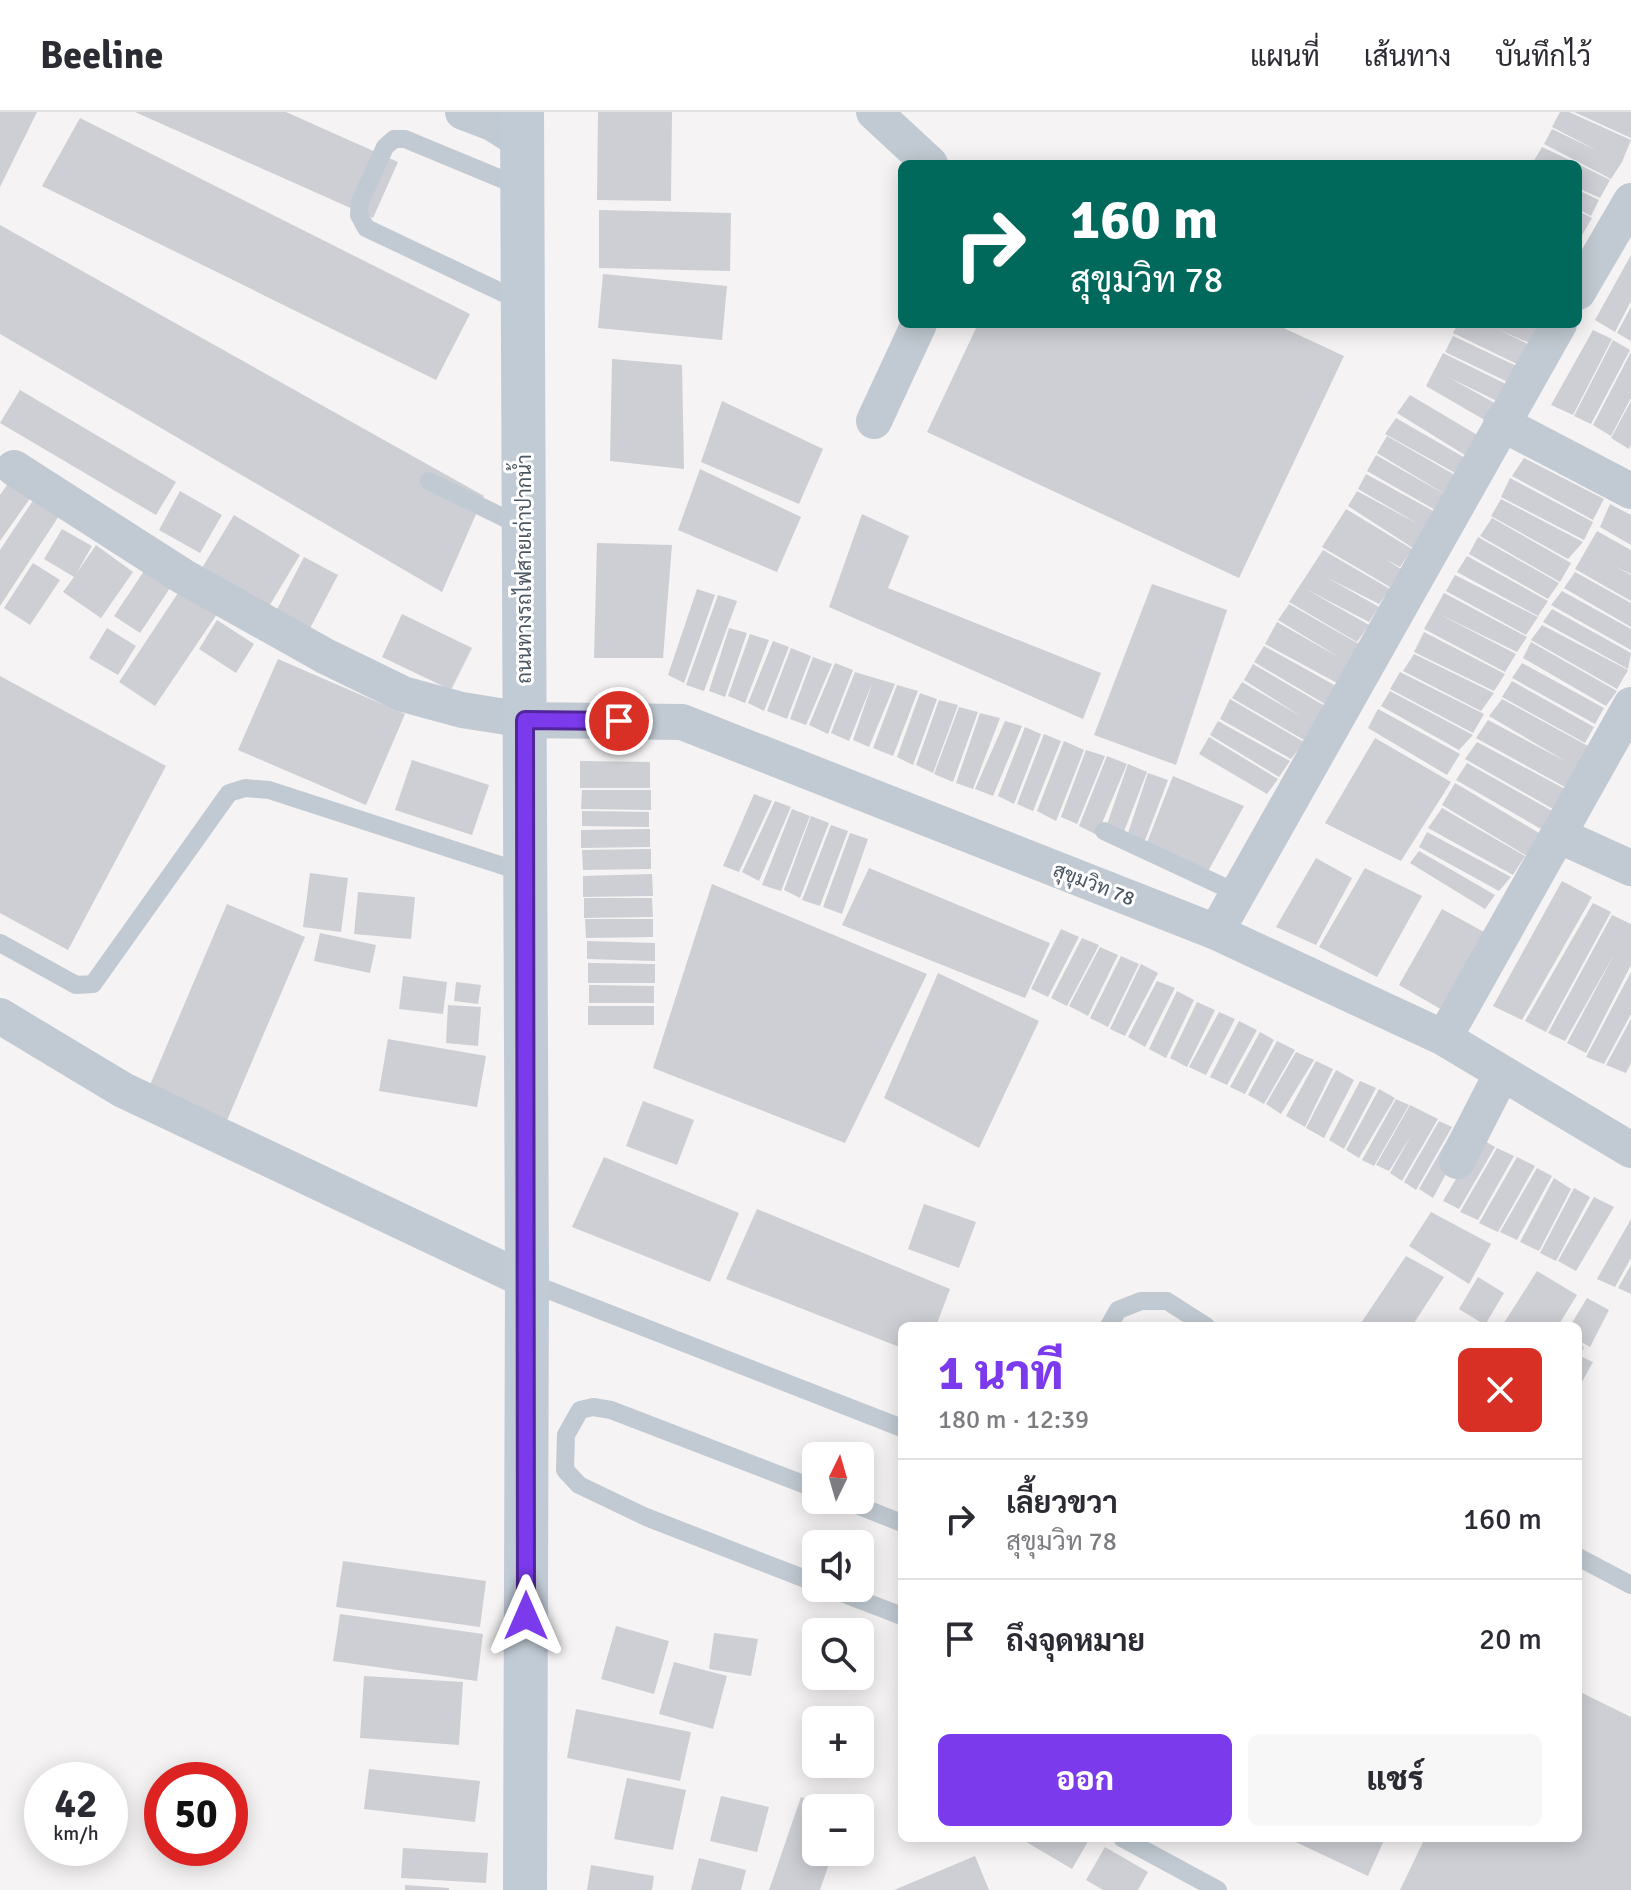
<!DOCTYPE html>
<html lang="th">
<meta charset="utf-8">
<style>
:root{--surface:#fff;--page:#f7f7f7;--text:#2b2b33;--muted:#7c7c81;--line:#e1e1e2;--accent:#7c3aed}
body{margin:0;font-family:Signika,Sarabun,sans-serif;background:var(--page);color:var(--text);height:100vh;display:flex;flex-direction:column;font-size:30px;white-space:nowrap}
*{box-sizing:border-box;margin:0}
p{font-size:26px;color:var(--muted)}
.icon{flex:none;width:44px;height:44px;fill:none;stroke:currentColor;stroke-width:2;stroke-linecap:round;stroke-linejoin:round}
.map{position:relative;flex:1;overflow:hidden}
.details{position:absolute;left:898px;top:1210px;width:684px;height:520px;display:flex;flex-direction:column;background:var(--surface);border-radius:12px;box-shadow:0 4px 20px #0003}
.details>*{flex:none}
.banner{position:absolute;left:898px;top:48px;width:684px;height:168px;border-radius:12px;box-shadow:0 4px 20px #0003;background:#00695c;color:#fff;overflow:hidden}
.needle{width:52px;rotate:5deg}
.tools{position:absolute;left:802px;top:1330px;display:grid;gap:16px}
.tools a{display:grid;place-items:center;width:72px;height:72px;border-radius:12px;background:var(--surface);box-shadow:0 4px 20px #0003;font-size:40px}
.speed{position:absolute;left:24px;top:1650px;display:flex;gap:16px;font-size:40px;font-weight:700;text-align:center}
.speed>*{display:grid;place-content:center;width:104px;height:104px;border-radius:50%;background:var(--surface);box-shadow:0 4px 20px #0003;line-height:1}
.speed small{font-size:20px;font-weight:400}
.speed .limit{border:12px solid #d22;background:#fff;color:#111}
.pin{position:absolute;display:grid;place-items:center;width:68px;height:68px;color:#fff;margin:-34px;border:4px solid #fff;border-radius:50%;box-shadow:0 2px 8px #0007}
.me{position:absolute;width:88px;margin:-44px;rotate:0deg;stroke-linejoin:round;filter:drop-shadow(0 0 6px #0008)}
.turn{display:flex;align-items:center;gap:28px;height:168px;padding:0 40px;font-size:36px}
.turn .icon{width:104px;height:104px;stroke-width:2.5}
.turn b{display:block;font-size:56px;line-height:68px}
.round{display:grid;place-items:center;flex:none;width:84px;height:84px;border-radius:12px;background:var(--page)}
.headline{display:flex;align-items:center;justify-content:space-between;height:136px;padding:0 40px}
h1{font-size:48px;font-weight:800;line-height:60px;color:var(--accent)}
.cta{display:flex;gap:16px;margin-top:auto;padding:16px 40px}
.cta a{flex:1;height:92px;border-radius:12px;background:var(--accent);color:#fff;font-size:32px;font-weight:800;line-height:92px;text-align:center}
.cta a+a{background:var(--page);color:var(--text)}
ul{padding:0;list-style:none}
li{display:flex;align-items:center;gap:24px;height:120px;padding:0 40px;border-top:2px solid var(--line)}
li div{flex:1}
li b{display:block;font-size:30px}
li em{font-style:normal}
header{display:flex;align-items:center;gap:48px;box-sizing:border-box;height:112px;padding:0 40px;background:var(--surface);border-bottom:2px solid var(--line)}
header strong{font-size:38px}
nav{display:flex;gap:44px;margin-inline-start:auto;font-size:28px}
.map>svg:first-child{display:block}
</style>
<header>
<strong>Beeline</strong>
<nav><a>แผนที่</a><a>เส้นทาง</a><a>บันทึกไว้</a></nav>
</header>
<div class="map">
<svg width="1631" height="1778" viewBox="0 0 1631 1778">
<rect width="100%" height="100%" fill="#f5f3f3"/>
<path fill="#cdcfd5" d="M 0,0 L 37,0 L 0,75 Z
M 135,0 L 286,0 L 398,50 L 373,106 Z
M 598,0 L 672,0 L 671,89 L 597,88 Z
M 1560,0 L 1569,0 L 1631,28 L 1622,50 L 1611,67 L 1544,32 L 1552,17 L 1598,39 L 1552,15 Z
M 1574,0 L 1631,0 L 1631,26 Z
M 80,6 L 470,202 L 436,268 L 42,74 Z
M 1542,35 L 1578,52 L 1532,52 Z
M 1578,52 L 1610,68 L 1600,86 L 1578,76 Z
M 1578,78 L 1599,88 L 1591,104 L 1578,97 Z
M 599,98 L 731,101 L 730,159 L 599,156 Z
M 1578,99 L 1592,106 L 1578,130 Z
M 0,113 L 484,384 L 442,480 L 0,222 Z
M 1631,143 L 1631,189 L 1615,220 L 1595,208 Z
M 603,162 L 727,174 L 722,228 L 598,216 Z
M 1631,195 L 1631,229 L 1617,221 Z
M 978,212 L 1275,212 L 1344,244 L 1239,466 L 927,320 Z
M 1458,212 L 1541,212 L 1532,232 L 1499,218 L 1534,235 L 1523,255 L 1453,221 Z
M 1593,218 L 1612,227 L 1573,303 L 1551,293 Z
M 1453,224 L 1523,257 L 1512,272 L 1445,240 Z
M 1613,228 L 1630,238 L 1591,312 L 1574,304 Z
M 1631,240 L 1631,286 L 1611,324 L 1593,313 Z
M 1443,241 L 1510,274 L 1501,291 L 1448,265 L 1500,294 L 1488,310 L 1426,274 Z
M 612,247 L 682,253 L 684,357 L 610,349 Z
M 20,278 L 176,370 L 156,403 L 0,311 Z
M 1410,283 L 1479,324 L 1468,345 L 1397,301 Z
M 722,289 L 823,337 L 799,392 L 701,350 Z
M 1631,289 L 1631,333 L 1629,337 L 1611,326 Z
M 1396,306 L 1467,347 L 1457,362 L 1385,322 Z
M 1387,324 L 1455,363 L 1443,381 L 1377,341 Z
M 1376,343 L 1446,383 L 1437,399 L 1367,359 Z
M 1524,346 L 1604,387 L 1593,408 L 1512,364 Z
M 700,357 L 801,405 L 777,460 L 678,418 Z
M 1366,362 L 1437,401 L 1413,436 L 1348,394 L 1357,379 L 1420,413 L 1358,377 Z
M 1510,366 L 1593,410 L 1584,428 L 1501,385 Z
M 9,370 L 31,385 L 0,429 L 0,383 Z
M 180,379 L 222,403 L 200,441 L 159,418 Z
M 34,387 L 59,404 L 0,494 L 0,438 Z
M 1501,387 L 1583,430 L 1568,447 L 1491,404 Z
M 1610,392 L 1631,403 L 1631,433 L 1600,415 Z
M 1346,397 L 1412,437 L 1400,455 L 1385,447 L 1401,457 L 1390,475 L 1322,435 Z
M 862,402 L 909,424 L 888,476 L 1101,561 L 1083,607 L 829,495 Z
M 234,403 L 300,443 L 265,501 L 199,461 Z
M 1492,406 L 1571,451 L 1560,470 L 1480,424 Z
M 62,417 L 92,434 L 76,462 L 96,433 L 133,460 L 101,506 L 63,480 L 74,465 L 44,447 Z
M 1597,419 L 1631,438 L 1631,462 L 1614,454 L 1631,463 L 1631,489 L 1575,457 Z
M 1478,425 L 1559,471 L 1548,487 L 1469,442 Z
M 597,431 L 672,433 L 663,546 L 594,546 Z
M 1323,438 L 1390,477 L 1379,492 L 1326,465 L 1379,495 L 1369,510 L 1304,476 L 1369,513 L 1357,530 L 1289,490 Z
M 1467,444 L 1548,489 L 1538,504 L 1457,460 Z
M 304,445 L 338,463 L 305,526 L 271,509 Z
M 33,451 L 60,468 L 30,513 L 4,496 Z
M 144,459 L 170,476 L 140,521 L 114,504 Z
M 1575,460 L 1631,491 L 1631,515 L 1564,476 Z
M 1455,463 L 1538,505 L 1526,523 L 1446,479 Z
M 1152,472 L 1227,498 L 1176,653 L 1094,623 Z
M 697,477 L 715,483 L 684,571 L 668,563 Z
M 180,478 L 217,502 L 155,594 L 119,570 Z
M 1562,479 L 1631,517 L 1631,538 L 1551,493 Z
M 1444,481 L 1527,525 L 1517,540 L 1437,501 L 1516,542 L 1505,560 L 1424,517 Z
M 718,483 L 737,489 L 704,579 L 686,573 Z
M 1289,492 L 1359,532 L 1337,571 L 1265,532 L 1277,510 L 1342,547 L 1278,508 Z
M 1552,497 L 1631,541 L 1628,557 L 1543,510 Z
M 402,502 L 472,536 L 451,578 L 382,545 Z
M 217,508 L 254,532 L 236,561 L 199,537 Z
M 1542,513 L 1628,558 L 1617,577 L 1531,528 Z
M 107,516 L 136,534 L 118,563 L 89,546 Z
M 729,516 L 747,521 L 725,585 L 709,579 Z
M 1424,520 L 1505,562 L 1494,579 L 1414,540 Z
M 750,522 L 769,528 L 745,591 L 728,584 Z
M 773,529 L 789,535 L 764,599 L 748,591 Z
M 1531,530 L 1617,579 L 1606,594 L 1523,546 Z
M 1264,534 L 1336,574 L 1325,592 L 1254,550 Z
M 791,536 L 811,544 L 787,607 L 767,599 Z
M 1414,542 L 1494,581 L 1481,599 L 1403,559 Z
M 813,545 L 832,552 L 806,613 L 790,607 Z
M 278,547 L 405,602 L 366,693 L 238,638 Z
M 835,551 L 853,558 L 828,622 L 809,613 Z
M 1522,551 L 1604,596 L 1595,612 L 1512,566 Z
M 1253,552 L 1325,594 L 1304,628 L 1232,586 L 1242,570 L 1302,605 L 1244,568 Z
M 855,560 L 895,572 L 869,635 L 853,628 L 873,569 L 849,629 L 831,621 Z
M 1400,560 L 1484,602 L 1473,621 L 1390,577 Z
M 0,564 L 166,654 L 68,838 L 0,801 Z
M 1512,569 L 1594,615 L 1585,631 L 1502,585 Z
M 897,573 L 918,579 L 893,644 L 873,636 Z
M 1390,579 L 1473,623 L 1459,638 L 1381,594 Z
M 920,581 L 937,587 L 913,653 L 897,645 Z
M 1230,587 L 1304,630 L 1291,647 L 1220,607 Z
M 1502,587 L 1588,634 L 1565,675 L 1476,626 L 1488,608 L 1567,650 L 1489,604 Z
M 939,588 L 958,593 L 933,661 L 916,653 Z
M 959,595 L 978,600 L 953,670 L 934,662 Z
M 1378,597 L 1460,642 L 1447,663 L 1368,616 Z
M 980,601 L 1000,606 L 973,677 L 956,671 Z
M 1005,609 L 1022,614 L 993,684 L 975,677 Z
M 1218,609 L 1290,649 L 1279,665 L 1210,623 Z
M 1025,615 L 1041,622 L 1014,692 L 998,684 Z
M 1044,622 L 1061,629 L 1033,699 L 1017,692 Z
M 1209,625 L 1278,667 L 1267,682 L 1199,642 Z
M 1375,626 L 1451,670 L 1401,749 L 1325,711 Z
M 1064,629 L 1084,638 L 1056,709 L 1037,699 Z
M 1477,630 L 1565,677 L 1553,697 L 1465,647 Z
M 1086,638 L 1105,644 L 1077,712 L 1061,705 Z
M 1107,644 L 1127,652 L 1097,723 L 1079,714 Z
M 412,648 L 489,673 L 472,723 L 395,698 Z
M 580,649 L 650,650 L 650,676 L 580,676 Z
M 1467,651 L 1554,700 L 1541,717 L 1456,668 Z
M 1128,652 L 1147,660 L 1123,722 L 1106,715 Z
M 1148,661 L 1168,668 L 1144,731 L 1127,724 Z
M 1173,664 L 1244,694 L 1207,761 L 1146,733 Z
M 1455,671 L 1539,721 L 1527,744 L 1442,693 Z
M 582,678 L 651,678 L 651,698 L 581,697 Z
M 754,682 L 772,689 L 739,760 L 723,754 Z
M 775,689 L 791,695 L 759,769 L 742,760 Z
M 1442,696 L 1525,744 L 1513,763 L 1428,716 Z
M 792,697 L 810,704 L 781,779 L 762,773 Z
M 582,699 L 649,700 L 649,715 L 582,714 Z
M 811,704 L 829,711 L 800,786 L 784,778 Z
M 831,713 L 848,719 L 820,794 L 802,788 Z
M 650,717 L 650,735 L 581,736 L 581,718 Z
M 1427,720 L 1511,765 L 1499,779 L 1419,735 Z
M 850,721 L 868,727 L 842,802 L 823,795 Z
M 651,737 L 651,757 L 583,758 L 582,738 Z
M 1419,739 L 1495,783 L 1485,797 L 1410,751 Z
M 1316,746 L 1352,766 L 1316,833 L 1276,815 Z
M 869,756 L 1050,831 L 1025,886 L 842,813 Z
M 1365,756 L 1422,784 L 1377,865 L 1319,835 Z
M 310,761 L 348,766 L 341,820 L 303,815 Z
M 652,762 L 653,784 L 583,785 L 583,764 Z
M 1562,769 L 1592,785 L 1522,908 L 1493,894 Z
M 712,772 L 927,862 L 845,1031 L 653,956 Z
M 358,780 L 415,785 L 411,827 L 354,822 Z
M 584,786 L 652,786 L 653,805 L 584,806 Z
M 1593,791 L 1611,800 L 1546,920 L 1525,909 Z
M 227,792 L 305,825 L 225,1013 L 147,980 Z
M 1442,797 L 1484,820 L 1444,899 L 1399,873 Z
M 1612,803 L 1631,812 L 1631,853 L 1586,941 L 1567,931 L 1615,841 L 1565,929 L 1548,921 Z
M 585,807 L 653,807 L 653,825 L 586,826 Z
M 1061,817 L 1079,825 L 1048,885 L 1031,877 Z
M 320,821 L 376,833 L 370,861 L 314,849 Z
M 1082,826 L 1099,833 L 1067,894 L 1051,886 Z
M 587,829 L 655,831 L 655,849 L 587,847 Z
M 1100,835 L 1118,843 L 1088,904 L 1069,894 Z
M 1121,844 L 1139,852 L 1108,915 L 1090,906 Z
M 588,851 L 655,852 L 655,871 L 588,871 Z
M 1141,852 L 1158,861 L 1125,924 L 1110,917 Z
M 1631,860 L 1631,902 L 1604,952 L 1586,945 Z
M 938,861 L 1039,909 L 979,1036 L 884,986 Z
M 403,864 L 447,870 L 443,902 L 399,897 Z
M 1157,869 L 1175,876 L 1145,935 L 1128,925 Z
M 456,870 L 481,873 L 478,892 L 454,889 Z
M 589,873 L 654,874 L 654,891 L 589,891 Z
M 1177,879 L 1194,888 L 1166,946 L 1149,937 Z
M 1197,890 L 1215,898 L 1187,955 L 1170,946 Z
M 448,893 L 481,895 L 478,934 L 446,931 Z
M 588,894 L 654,894 L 654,913 L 588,913 Z
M 1219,900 L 1235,907 L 1206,963 L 1189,955 Z
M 1631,907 L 1631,951 L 1626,961 L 1606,953 Z
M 1239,909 L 1257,918 L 1227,973 L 1210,965 Z
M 1260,920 L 1274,928 L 1245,982 L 1230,975 Z
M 388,927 L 486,944 L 477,995 L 379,979 Z
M 1277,929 L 1295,938 L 1264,992 L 1248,983 Z
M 1296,940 L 1314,948 L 1281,1002 L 1266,992 Z
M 1316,949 L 1333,957 L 1305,1015 L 1286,1004 Z
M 1336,958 L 1354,968 L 1324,1026 L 1306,1016 Z
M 1360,969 L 1376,976 L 1344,1037 L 1329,1028 Z
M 1379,977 L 1395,986 L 1359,1046 L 1346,1038 Z
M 1396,987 L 1409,993 L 1374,1054 L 1362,1048 Z
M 643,989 L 694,1008 L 677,1053 L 626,1034 Z
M 1410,993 L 1438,1007 L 1402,1069 L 1390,1061 L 1412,1022 L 1389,1059 L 1376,1053 Z
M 1439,1009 L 1452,1015 L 1416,1078 L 1404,1070 Z
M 1454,1016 L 1467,1023 L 1433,1086 L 1419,1077 Z
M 1480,1026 L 1495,1035 L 1459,1097 L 1443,1089 Z
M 1497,1036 L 1514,1044 L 1478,1108 L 1460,1100 Z
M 604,1045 L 739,1101 L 710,1170 L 572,1115 Z
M 1517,1045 L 1535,1054 L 1498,1120 L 1479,1111 Z
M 1537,1056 L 1552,1064 L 1517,1128 L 1500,1120 Z
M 1554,1066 L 1571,1077 L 1539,1139 L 1520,1130 Z
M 1574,1076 L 1590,1085 L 1556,1149 L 1540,1141 Z
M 1594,1085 L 1614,1095 L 1576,1159 L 1558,1149 Z
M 924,1092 L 976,1110 L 959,1156 L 908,1137 Z
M 757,1097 L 950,1177 L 936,1214 L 902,1214 L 902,1236 L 726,1167 Z
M 1431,1100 L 1491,1132 L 1469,1172 L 1409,1134 Z
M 1631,1107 L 1631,1146 L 1615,1175 L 1597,1167 Z
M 1406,1144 L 1444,1165 L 1412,1214 L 1359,1214 Z
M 1631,1153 L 1631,1182 L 1618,1176 Z
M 1537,1159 L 1577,1183 L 1558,1214 L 1502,1214 Z
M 1478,1165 L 1504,1181 L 1485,1213 L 1459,1197 Z
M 1587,1186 L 1609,1198 L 1590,1235 L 1578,1228 L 1578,1214 L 1570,1214 Z
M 1578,1232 L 1584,1235 L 1580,1244 L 1593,1250 L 1578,1277 Z
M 343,1449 L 486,1469 L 480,1515 L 336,1495 Z
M 340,1502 L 483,1522 L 477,1569 L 333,1549 Z
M 616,1514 L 669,1529 L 654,1582 L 601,1567 Z
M 714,1521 L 758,1527 L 751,1564 L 709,1557 Z
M 674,1550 L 727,1564 L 713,1617 L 659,1602 Z
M 364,1564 L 463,1570 L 459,1633 L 360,1626 Z
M 1578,1579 L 1631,1605 L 1631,1778 L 1400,1778 L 1425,1726 L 1578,1726 Z
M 576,1597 L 691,1620 L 680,1669 L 567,1646 Z
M 369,1657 L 480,1669 L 475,1710 L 364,1697 Z
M 627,1666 L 686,1678 L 673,1738 L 614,1727 Z
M 721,1684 L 769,1695 L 757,1740 L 710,1729 Z
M 801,1685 L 830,1696 L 816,1696 L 816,1740 L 833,1740 L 820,1778 L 769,1778 Z
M 1024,1726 L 1090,1726 L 1072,1757 L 1023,1728 Z
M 1287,1726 L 1385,1726 L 1368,1764 Z
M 1105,1735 L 1148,1760 L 1138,1778 L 1103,1778 L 1086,1768 Z
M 403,1736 L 488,1741 L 486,1771 L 401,1766 Z
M 975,1744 L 989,1778 L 894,1778 Z
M 699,1746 L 746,1758 L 741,1778 L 691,1778 Z
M 591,1753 L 654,1764 L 652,1778 L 587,1778 Z
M 405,1773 L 449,1776 L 449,1778 L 405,1778 Z"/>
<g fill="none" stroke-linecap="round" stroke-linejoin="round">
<path stroke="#c1cad2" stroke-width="18" d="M 520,189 L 366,116 L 359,103 L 360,90 L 385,35 L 394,27 L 405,27 L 523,76
M 429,369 L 521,414
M 1104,719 L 1237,781
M 0,831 L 76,873 L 93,872 L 229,681 L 245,676 L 269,678 L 525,761
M 528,1170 L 902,1316
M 1109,1214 L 1118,1198 L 1141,1189 L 1167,1189 L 1206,1214
M 816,1377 L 611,1298 L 593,1295 L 580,1298 L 566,1323 L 565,1358 L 579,1373 L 646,1405 L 816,1471
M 844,1388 L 902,1411
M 1578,1445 L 1631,1473
M 829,1476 L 902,1504
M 1122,1726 L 1218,1778"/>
<path stroke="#c1cad2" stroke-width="36" d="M 463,0 L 492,11 L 523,30
M 874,0 L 930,52
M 1578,180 L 1631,89
M 874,309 L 919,212
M 1501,311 L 1631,379
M 14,356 L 184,465 L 325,544 L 403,582 L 462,598 L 525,608 L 682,610 L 1216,820 L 1444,926 L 1631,1038
M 1558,723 L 1631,756
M 1216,820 L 1559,212
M 0,904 L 123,978 L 527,1169
M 1444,926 L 1631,593
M 1457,1049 L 1502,961"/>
<path stroke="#c1cbd6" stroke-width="44" d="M 522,0 L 527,1169 L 525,1778"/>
</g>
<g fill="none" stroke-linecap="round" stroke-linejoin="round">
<defs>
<path id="route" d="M 526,1504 L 525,608 L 619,609"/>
</defs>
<use href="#route" stroke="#51269a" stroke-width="20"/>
<use href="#route" stroke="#7c3aed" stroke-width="14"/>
</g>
<g text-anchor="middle" stroke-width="6" stroke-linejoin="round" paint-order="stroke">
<g font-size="20" fill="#4a5661" stroke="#fff">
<text transform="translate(524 457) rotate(-90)" y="7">ถนนทางรถไฟสายเก่าปากน้ำ</text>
<text transform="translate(1094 772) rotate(21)" y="7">สุขุมวิท 78</text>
</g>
</g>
</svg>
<div class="tools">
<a><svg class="needle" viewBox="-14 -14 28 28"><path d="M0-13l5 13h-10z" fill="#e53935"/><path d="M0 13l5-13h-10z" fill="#7c7c81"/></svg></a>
<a><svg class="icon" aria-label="sound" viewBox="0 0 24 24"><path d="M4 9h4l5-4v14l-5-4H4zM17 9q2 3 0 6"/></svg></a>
<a><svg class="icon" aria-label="search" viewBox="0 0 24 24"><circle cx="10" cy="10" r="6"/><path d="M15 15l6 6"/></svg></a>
<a>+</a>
<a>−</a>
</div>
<div class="speed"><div>42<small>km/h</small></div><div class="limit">50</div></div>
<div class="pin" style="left:619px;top:609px;background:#d93025"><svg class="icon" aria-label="arrive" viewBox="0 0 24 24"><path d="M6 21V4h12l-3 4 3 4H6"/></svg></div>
<svg class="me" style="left:526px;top:1504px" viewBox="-20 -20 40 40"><path d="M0-17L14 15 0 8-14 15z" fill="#7c3aed" stroke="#fff" stroke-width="4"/></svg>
<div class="banner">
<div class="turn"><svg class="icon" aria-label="right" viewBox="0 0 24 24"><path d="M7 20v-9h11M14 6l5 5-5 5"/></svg><div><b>160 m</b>สุขุมวิท 78</div></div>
</div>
<section class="details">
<div class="headline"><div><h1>1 นาที</h1><p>180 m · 12:39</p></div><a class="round" style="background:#d93025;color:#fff"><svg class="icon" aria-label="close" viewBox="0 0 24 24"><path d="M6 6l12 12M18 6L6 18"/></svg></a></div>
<ul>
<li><svg class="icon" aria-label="right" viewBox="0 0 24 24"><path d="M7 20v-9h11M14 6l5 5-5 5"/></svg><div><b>เลี้ยวขวา</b><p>สุขุมวิท 78</p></div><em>160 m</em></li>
<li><svg class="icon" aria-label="arrive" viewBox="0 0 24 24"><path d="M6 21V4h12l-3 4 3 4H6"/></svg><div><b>ถึงจุดหมาย</b></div><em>20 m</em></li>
</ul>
<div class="cta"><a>ออก</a><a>แชร์</a></div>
</section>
</div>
